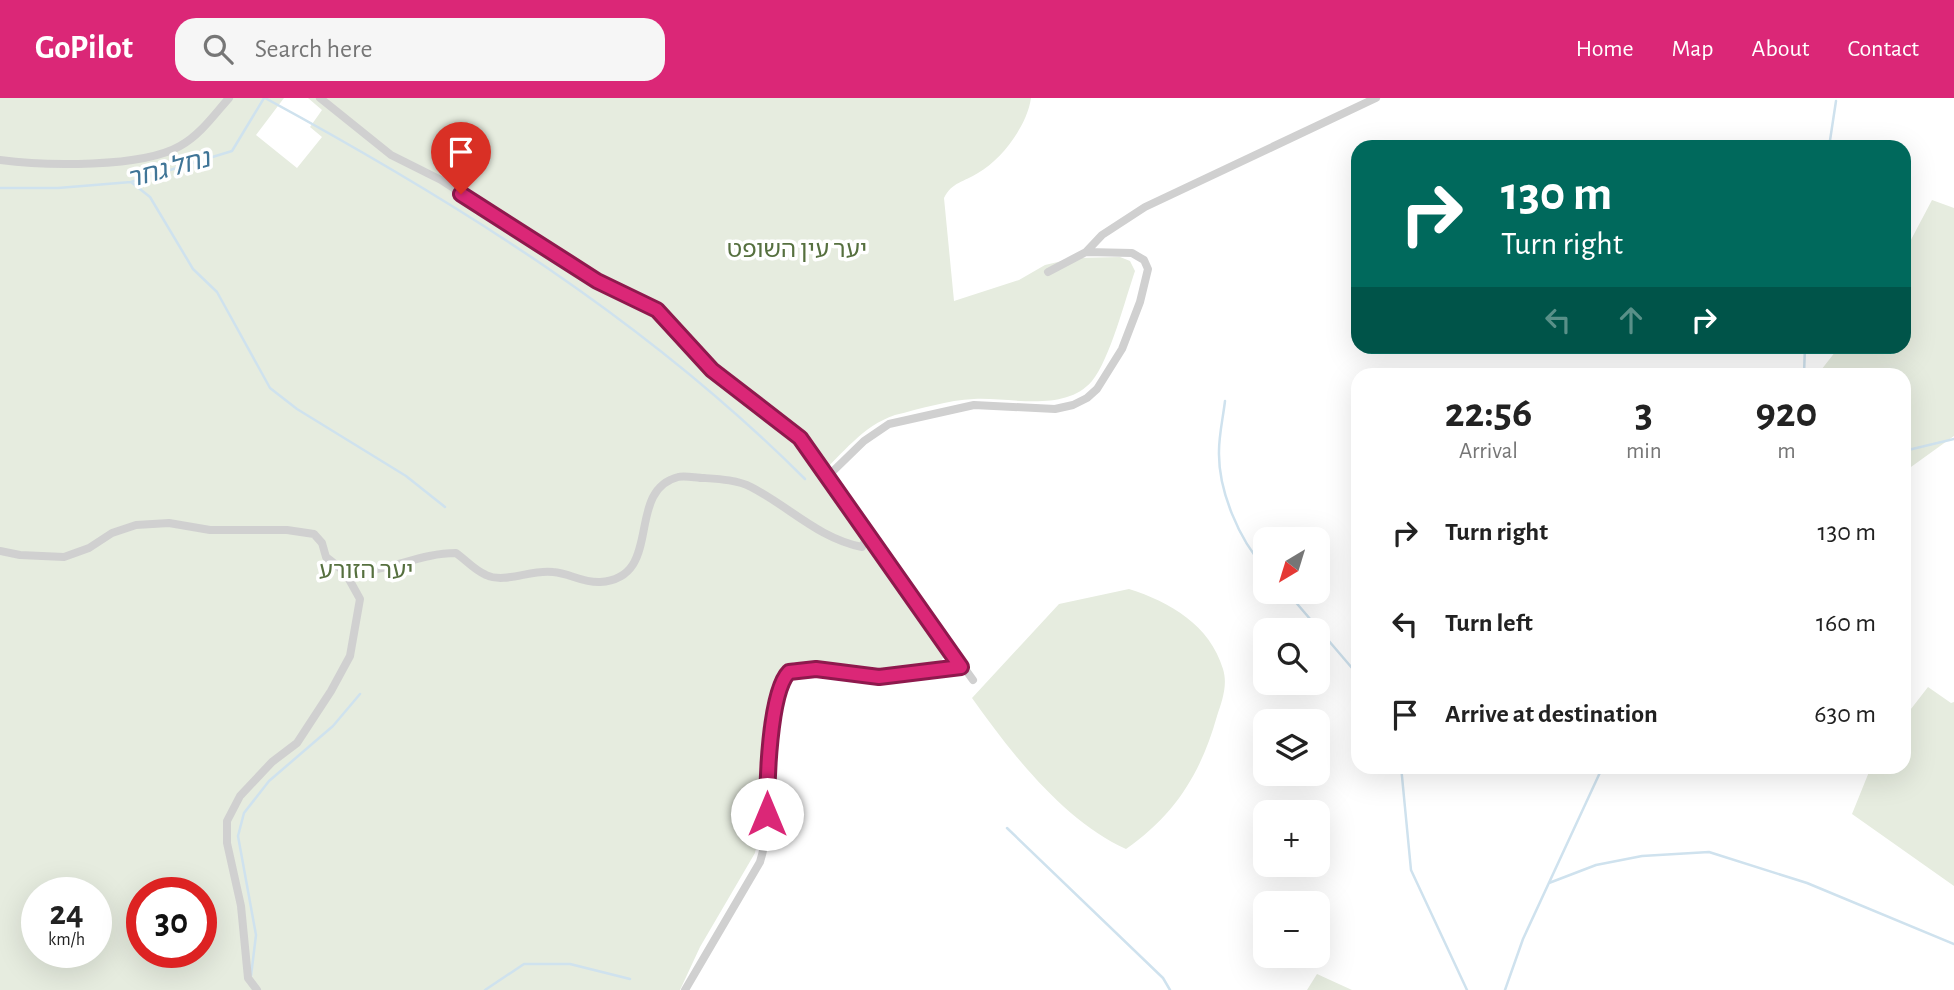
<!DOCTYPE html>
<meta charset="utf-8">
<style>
:root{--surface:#fff;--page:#f6f6f6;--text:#222;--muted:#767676;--accent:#db2777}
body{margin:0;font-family:"Alegreya Sans","Noto Sans Hebrew",sans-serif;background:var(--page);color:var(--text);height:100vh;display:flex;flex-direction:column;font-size:26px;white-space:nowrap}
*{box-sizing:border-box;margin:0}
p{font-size:23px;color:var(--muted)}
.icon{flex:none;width:38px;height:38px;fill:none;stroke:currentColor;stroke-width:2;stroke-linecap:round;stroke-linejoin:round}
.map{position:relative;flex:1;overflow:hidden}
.panel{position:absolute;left:1351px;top:270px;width:560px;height:406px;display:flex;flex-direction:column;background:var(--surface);border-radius:21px;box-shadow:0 7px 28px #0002}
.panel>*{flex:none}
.top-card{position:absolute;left:1351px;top:42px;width:560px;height:214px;border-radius:21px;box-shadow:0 7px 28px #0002;background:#00695c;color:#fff;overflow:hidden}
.needle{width:46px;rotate:218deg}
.fabs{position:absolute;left:1253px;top:429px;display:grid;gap:14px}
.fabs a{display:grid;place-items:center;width:77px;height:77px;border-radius:14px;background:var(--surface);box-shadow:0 7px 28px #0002;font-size:35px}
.speed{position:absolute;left:21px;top:779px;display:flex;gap:14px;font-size:35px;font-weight:700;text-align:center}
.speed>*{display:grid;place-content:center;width:91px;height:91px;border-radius:50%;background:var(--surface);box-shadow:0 7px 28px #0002;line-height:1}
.speed small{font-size:18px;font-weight:400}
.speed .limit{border:10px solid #d22;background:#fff;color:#111}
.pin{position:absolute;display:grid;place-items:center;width:60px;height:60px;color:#fff;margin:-72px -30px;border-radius:50% 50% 50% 0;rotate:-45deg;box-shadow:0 0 7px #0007}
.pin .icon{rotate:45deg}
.me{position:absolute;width:77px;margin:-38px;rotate:0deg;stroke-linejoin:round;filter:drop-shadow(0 0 5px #0008)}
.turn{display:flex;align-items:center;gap:24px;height:147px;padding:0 35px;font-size:32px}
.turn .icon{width:91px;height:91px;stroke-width:2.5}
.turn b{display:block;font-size:49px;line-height:60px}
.lanes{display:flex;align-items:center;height:66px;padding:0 35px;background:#0003;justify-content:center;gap:35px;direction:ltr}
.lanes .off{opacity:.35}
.eta{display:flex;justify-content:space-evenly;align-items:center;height:119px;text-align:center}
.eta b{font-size:42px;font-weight:700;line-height:49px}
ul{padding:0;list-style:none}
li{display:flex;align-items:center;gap:21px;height:91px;padding:0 35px}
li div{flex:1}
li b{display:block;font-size:26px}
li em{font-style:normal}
header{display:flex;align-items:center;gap:42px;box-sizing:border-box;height:98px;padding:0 35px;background:var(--accent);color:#fff}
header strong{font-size:33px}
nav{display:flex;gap:38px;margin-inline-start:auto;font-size:24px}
.search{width:490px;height:63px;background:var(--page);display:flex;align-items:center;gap:18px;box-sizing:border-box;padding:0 24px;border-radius:21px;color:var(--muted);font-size:26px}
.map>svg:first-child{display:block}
</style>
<header>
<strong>GoPilot</strong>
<div class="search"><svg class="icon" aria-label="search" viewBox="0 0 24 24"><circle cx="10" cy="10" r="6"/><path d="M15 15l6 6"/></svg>Search here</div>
<nav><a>Home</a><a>Map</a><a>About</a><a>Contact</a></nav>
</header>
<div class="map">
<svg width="1954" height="892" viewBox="0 0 1954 892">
<rect width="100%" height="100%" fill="#fff"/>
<path fill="#e6ecdf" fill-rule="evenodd" d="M 0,0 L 284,0 L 256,37 L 297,70 L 322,39 L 310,29 L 322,12 L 308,0 L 1031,0 C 1027,28 1002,61 978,75 C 964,84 952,84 944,100 L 954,203 L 1019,182 L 1045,167 L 1075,160 L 1120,159 L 1130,163 L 1135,173 C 1125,202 1110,261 1092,283 C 1065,315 1010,299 974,301 C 948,302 920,311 895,317 C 862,328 843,356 818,378 L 936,537 L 946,556 L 936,569 L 928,570 L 878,573 L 794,564 L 778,575 L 760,668 L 759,733 L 755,755 L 700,849 L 680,892 L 0,892 ZM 37,794 L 96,794 L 96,854 L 37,854 ZM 142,794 L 201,794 L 201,854 L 142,854 Z
M 1932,102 L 1954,110 L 1954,338 L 1904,374 L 1904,276 L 1818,276 L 1839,249 L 1904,248 L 1904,155 Z
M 1129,491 C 1170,504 1210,527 1223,571 C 1228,587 1222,603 1217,618 C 1201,675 1175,717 1126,751 C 1064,723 1011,655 972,600 L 1059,506 Z
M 1928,589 L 1951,605 L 1954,604 L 1954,788 L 1852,716 L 1871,669 L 1904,668 L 1904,620 Z
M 1317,876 L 1352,892 L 1307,892 Z"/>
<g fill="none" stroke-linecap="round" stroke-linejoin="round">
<path stroke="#cfe2ee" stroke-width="2.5" d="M 265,0 C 460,106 647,223 805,381
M 1829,49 L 1836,3
M 131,84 L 150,99 L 193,171 L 217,194 L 270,290 L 297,311 L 406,378 L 445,409
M 0,90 L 58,90 L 131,84 L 232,53 L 264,0
M 1804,276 L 1805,248
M 1225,303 C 1223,320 1219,337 1219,353 C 1218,392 1239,442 1265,470
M 1904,353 L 1954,341
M 1287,494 L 1358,577
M 1401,668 L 1411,772 L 1467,892
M 1007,730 L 1163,880 L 1170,892
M 1549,785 L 1596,767 L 1642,758 L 1709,754 L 1807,785 L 1954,846
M 251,878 L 256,837 L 238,738 L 244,715 L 269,683 L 333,628 L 360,596
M 485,892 L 524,866 L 570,866 L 630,881
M 1505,892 L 1523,841 L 1603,668"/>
<path stroke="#d0d0d0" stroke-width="8" d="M 320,0 L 391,57 L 441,82 L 597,183 L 657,212 L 712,272 L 800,340 L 973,582
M 0,62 C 44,68 142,70 180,48 C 200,37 214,17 229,0
M 1048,174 L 1086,154 L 1102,137 L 1145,109 L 1376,0
M 827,379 L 864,343 L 889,326 L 974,307 L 1055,311 L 1073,307 L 1087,300 L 1097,291 L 1122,251 L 1140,204 L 1148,171 L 1144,162 L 1132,155 L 1086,154
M 0,453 L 20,457 L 64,459 L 89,450 L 112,435 L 136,427 L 169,425 L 210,432 L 287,432 L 314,436 L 322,445 L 326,459 L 345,474 L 360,501 L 350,558 L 331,593 L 297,645 L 272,664 L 240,698 L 227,723 L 227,745 L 241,808 L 248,880 L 257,892
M 345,474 C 384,476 418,455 456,455 C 466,462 474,472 486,477 C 505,486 531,471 553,474 C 569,475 583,485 600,484 C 665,480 624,393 678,379 C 685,377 696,380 704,380 C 719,381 738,382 751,389 C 790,409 818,440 862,449 L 868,437
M 685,892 L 760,764 C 778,705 759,637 785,577 C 794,569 810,570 821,572 C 870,581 913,580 961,569"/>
</g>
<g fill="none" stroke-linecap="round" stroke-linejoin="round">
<defs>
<path id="route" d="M 461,96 L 597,183 L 657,212 L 712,272 L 800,340 L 961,569 L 879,579 L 816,571 L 789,574 C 769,594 767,687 767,716"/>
</defs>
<use href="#route" stroke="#8e194d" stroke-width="18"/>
<use href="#route" stroke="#db2777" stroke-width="12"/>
</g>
<g text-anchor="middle" stroke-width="7" stroke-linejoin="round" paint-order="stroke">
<g font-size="24" fill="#56703f" stroke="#fff">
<text x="797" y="159">יער עין השופט</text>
<text x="366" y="480">יער הזורע</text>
</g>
<g font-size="26" font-style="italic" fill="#3f7597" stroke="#fff">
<text transform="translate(168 70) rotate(-15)" y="9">נחל גחר</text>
</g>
</g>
</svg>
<div class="fabs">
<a><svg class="needle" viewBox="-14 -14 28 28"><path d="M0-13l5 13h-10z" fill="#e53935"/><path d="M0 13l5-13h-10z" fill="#767676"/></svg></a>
<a><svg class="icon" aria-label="search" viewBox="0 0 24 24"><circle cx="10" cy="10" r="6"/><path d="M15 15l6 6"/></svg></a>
<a><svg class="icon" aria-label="layers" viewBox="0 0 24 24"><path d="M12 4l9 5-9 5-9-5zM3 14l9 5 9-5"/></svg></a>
<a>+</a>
<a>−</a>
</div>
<div class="speed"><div>24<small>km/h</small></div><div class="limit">30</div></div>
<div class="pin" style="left:461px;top:96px;background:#d93025"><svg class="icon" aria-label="arrive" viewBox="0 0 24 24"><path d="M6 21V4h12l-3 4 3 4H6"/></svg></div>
<svg class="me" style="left:767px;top:716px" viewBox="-20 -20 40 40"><circle r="19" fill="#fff"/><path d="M0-13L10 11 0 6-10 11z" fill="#db2777"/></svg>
<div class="top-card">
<div class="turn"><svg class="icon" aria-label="right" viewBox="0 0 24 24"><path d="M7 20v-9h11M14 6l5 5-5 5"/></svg><div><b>130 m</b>Turn right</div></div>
<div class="lanes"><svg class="icon off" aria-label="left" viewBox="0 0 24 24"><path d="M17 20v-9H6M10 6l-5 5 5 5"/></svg><svg class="icon off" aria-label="ahead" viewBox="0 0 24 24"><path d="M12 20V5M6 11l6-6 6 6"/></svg><svg class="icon" aria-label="right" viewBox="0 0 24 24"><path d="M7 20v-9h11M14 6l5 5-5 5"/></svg></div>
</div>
<section class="panel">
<div class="eta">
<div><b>22:56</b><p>Arrival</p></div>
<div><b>3</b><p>min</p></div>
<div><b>920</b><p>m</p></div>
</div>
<ul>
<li><svg class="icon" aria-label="right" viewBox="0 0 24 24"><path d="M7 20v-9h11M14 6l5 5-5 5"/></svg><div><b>Turn right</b></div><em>130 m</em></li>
<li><svg class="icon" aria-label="left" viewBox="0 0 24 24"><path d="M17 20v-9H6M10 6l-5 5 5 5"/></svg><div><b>Turn left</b></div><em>160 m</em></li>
<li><svg class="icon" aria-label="arrive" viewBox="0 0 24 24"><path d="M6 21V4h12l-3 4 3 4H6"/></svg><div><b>Arrive at destination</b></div><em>630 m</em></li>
</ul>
</section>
</div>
